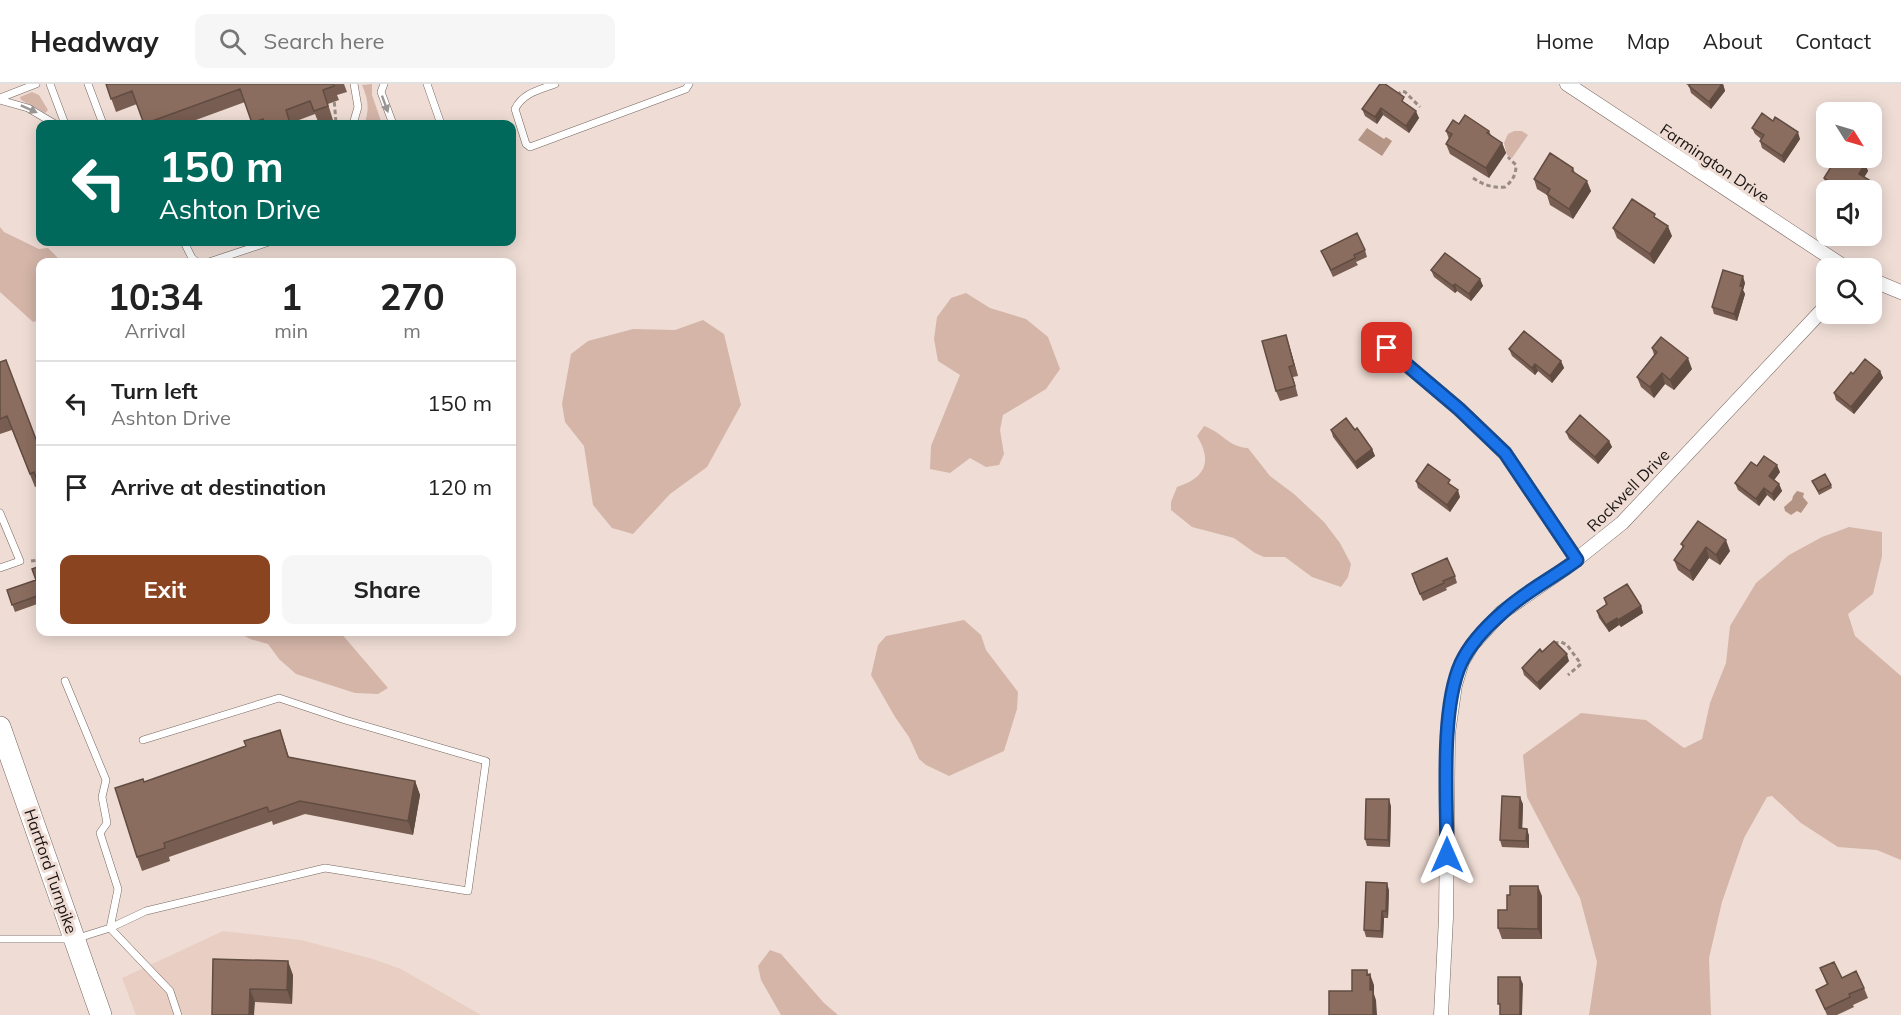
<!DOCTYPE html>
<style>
:root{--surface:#fff;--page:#f6f6f6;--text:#222;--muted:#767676;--line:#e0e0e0;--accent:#8b4420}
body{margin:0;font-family:Mulish,sans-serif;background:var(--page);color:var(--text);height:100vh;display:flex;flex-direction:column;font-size:22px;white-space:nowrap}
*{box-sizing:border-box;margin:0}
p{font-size:20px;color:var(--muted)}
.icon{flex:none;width:33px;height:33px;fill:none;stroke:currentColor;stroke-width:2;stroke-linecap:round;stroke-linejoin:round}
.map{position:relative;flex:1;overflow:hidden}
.panel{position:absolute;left:36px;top:174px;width:480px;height:378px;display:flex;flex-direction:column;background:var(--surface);border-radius:12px;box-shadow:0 3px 15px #0003}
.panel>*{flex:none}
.top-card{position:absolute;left:36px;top:36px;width:480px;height:126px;border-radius:12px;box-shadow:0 3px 15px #0003;background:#00695c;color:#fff;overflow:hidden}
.needle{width:39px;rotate:127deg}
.buttons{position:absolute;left:1816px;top:18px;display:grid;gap:12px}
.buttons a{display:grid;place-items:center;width:66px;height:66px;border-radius:12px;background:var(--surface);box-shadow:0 3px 15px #0003;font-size:30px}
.pin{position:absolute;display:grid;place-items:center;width:51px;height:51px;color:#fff;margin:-26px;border-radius:12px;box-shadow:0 3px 9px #0006}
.me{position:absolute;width:66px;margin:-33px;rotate:0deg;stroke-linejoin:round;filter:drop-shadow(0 0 4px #0008)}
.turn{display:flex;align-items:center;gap:21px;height:126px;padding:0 24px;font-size:27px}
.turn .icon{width:78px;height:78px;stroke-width:2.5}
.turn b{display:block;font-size:42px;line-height:51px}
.eta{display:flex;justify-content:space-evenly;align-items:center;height:102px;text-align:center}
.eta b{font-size:36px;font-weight:700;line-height:42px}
.cta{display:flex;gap:12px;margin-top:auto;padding:12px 24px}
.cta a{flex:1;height:69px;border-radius:12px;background:var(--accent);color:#fff;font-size:24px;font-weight:700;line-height:69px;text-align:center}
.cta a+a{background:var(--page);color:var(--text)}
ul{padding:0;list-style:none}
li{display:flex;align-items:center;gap:18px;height:84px;padding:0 24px;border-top:2px solid var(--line)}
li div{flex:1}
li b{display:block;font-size:22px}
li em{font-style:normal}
header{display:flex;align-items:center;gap:36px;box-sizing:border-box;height:84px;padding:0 30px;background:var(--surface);border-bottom:2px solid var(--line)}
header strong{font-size:28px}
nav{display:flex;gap:33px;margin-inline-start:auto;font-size:21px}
.search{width:420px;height:54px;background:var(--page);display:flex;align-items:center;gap:15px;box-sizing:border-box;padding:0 21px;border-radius:12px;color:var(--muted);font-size:22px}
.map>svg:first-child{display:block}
</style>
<header>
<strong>Headway</strong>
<div class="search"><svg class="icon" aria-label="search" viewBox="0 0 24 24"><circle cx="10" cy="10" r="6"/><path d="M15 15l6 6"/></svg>Search here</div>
<nav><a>Home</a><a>Map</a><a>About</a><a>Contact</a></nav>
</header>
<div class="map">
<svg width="1901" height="931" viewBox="0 0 1901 931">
<rect width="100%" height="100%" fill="#efddd5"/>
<path fill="#e8cec3" d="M 223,847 L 301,856 L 373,875 L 401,885 L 481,931 L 254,931 L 255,918 L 292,919 L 293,891 L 217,931 L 136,931 L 122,894 Z"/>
<path fill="#d4b5a8" d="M 372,0 L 372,11 L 382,40 L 364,40 C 370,26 368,15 362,1 Z
M 32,8 L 39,11 L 48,26 L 45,29 L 21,16 L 20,13 Z
M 1514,47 L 1522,47 L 1528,51 L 1512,74 L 1507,71 L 1504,59 L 1508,50 Z
M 0,143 L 4,148 L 39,165 L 48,164 L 62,178 L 40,178 L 40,236 L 33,238 L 0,208 Z
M 966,209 L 990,224 L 1026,235 L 1048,253 L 1060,285 L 1046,305 L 1003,331 L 1000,346 L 1004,370 L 999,381 L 986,383 L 970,374 L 950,389 L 930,385 L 931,362 L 960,291 L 938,277 L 934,255 L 937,233 L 951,214 Z
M 703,236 L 724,250 L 741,321 L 707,383 L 670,410 L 633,450 L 612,444 L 593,421 L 584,362 L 565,338 L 562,320 L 571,270 L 588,257 L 633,245 L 675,246 Z
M 1204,342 C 1222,348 1228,363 1248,364 L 1270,392 L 1294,410 L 1324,438 L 1340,459 L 1351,480 L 1348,493 L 1341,503 L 1312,493 L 1285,473 L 1264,473 L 1255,469 L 1234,454 L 1192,443 L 1171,426 L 1171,418 L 1177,403 C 1205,394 1213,378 1197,352 Z
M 1849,443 L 1882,448 L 1882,472 L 1873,510 L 1848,530 L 1855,552 L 1901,592 L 1901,776 L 1877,766 L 1838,763 L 1801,739 L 1772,712 L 1767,713 L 1744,754 L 1722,818 L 1709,874 L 1711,931 L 1589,931 L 1597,878 L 1580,814 L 1527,713 L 1523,671 L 1581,629 L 1646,636 L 1684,664 L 1702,655 L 1710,619 L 1726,579 L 1730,542 L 1756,499 L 1789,471 L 1822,453 Z
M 964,536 L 981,551 L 986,566 L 1018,608 L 1017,625 L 1004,667 L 949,692 L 926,681 L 919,675 L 909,653 L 895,633 L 871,591 L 878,561 L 886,552 Z
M 238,548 L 340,548 L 388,604 L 378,610 L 355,609 L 296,590 L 279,575 L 268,560 L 250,555 Z
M 770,866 L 781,870 L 824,919 L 838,931 L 781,931 L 761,896 L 758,882 Z"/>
<path fill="#b49485" d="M 1367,44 L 1384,55 L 1386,53 L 1392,57 L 1382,72 L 1358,56 Z
M 1797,407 L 1804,409 L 1803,413 L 1808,419 L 1801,429 L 1797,427 L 1791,431 L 1785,427 L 1784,423 L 1792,416 L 1793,412 Z"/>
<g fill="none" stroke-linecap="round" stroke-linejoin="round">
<defs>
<path id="service" d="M 50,0 L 65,40
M 88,0 L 103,40
M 384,0 L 381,8 L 393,40
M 427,0 L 441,40
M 555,0 C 539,6 523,9 515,25 L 526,60 L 530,63 L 686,5 L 689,0
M 0,14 L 36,0
M 0,16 L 28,24 L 55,40
M 353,40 L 358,23 L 354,0
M 184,158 L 192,174 L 197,178
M 209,178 L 269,158
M 0,429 L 20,477 L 0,484
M 143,656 L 279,614 L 345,636 L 486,677 L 468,807 L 325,784 L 146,827 L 110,844 L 170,907 L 178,931
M 0,855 L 75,855 L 110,844 L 118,805 L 100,749 L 107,739 L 102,713 L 106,696 L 65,597"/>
<path id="minor" d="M 1567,0 L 1846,184
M 1872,196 L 1901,208
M 1387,264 L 1459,325 L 1505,369 L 1577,476
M 1441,931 L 1446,834 L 1448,649 L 1455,601 L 1462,578 L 1472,561 L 1501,529 L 1567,483 L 1622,439 L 1827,221"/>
<path id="primary" d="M 0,643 L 101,931"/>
</defs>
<use href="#service" stroke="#75665f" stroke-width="8"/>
<use href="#minor" stroke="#75665f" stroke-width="15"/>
<use href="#primary" stroke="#75665f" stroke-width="22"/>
<path stroke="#988b85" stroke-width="3" stroke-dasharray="4.5 3" stroke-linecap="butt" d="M 1397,11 L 1402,7 L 1405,8 L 1420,23
M 330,40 L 336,39 L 334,14
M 1473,94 C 1484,101 1492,104 1505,103 C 1513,96 1516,91 1516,81 L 1508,73
M 31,477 L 40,476
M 1554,559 L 1561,558 L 1567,561 L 1581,580 L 1568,591"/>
<use href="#service" stroke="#fff" stroke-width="7"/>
<use href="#minor" stroke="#fff" stroke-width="14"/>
<use href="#primary" stroke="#fff" stroke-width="21"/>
</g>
<path fill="#785e52" d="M 106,0 L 344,0 L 347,8 L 337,11 L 339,16 L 328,20 L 333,36 L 320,40 L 319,40 L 315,30 L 291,39 L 291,40 L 253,40 L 245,18 L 185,40 L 144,40 L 137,20 L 116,28 Z
M 1686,0 L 1723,0 L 1725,7 L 1711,25 L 1691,9 L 1689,2 Z
M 1407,20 L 1419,34 L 1409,49 L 1383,31 L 1377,40 L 1365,32 L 1362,25 Z
M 1459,40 L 1489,47 L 1491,51 L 1502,59 L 1506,69 L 1489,94 L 1450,70 L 1446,60 L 1449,55 L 1446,47 Z
M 1752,44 L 1800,55 L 1784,79 L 1762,64 L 1760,57 L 1761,55 L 1755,50 Z
M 1865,80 L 1868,87 L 1864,93 L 1876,106 L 1872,112 L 1872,106 L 1835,106 L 1826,101 L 1824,94 L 1849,83 Z
M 1573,84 L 1575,89 L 1591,107 L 1573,135 L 1550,121 L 1547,111 L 1537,105 L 1534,95 Z
M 1613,144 L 1672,152 L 1654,180 L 1617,154 Z
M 1365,166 L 1367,173 L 1356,178 L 1358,181 L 1333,193 L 1321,167 Z
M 1431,186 L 1480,195 L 1483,202 L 1471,217 L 1457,207 L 1455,209 L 1434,193 Z
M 1745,199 L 1743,206 L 1745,210 L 1737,237 L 1714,230 L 1712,223 Z
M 1289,261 L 1298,292 L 1293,293 L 1298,312 L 1280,317 L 1276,307 Z
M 1652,264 L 1692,285 L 1674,306 L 1665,300 L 1654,314 L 1641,303 L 1637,293 L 1654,271 Z
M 1509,265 L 1561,277 L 1564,284 L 1552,299 L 1538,287 L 1535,291 L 1512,272 Z
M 0,278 L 40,366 L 40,406 L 39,402 L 35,403 L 12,346 L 0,350 Z
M 1880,287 L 1883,294 L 1854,330 L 1836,316 L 1834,309 L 1853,290 Z
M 1331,346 L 1355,346 L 1372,365 L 1375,372 L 1357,385 L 1333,353 Z
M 1566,348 L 1609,357 L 1612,363 L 1598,380 L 1569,355 Z
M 1757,382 L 1780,388 L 1774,396 L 1779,400 L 1782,407 L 1774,417 L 1767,411 L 1759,422 L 1738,406 L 1735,399 Z
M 1416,397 L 1460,413 L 1450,428 L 1418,404 Z
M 1814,400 L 1831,401 L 1832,404 L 1819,411 Z
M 1681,460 L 1730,467 L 1720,481 L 1709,474 L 1693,497 L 1678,486 L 1674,476 L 1683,464 Z
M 40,482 L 40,519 L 15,528 L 7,506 L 36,496 Z
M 1455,492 L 1457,499 L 1446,504 L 1447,506 L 1423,517 L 1414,497 Z
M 1604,514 L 1641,522 L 1643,529 L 1621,543 L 1619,541 L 1609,548 L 1599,534 L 1597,527 L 1606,521 Z
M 1542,568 L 1569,577 L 1540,606 L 1524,591 L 1522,584 Z
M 280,646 L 289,673 L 415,697 L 420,711 L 413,751 L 305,730 L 273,741 L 272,737 L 169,773 L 170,777 L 142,787 L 137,773 L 144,698 L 246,662 Z
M 1523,720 L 1522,744 L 1527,745 L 1529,752 L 1529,764 L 1502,763 L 1500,756 Z
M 1391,722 L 1390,763 L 1367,762 L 1365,755 Z
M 1389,806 L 1388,834 L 1384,834 L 1383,854 L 1366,853 L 1364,846 Z
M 1542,812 L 1542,855 L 1502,855 L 1498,844 L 1507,826 Z
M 213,875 L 293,891 L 292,920 L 255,918 Z
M 1820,884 L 1864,904 L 1868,914 L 1853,921 L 1854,923 L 1837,931 L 1827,931 L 1816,906 L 1827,901 Z"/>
<path fill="#614c42" d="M 1723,0 L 1725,7 L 1711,25 L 1709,18 Z
M 1381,24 L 1383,31 L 1377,40 L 1375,33 Z
M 1416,27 L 1419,34 L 1409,49 L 1406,42 Z
M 1798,48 L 1800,55 L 1784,79 L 1782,72 Z
M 1502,59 L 1506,69 L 1489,94 L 1486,84 Z
M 1865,80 L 1868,87 L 1862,97 L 1859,90 Z
M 1587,97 L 1591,107 L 1573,135 L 1569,125 Z
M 1874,99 L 1876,106 L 1872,112 L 1872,106 L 1869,106 Z
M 1668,142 L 1672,152 L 1654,180 L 1650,170 Z
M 1743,192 L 1745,199 L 1743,206 L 1745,210 L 1737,237 L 1734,230 Z
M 1480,195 L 1483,202 L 1471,217 L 1469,210 Z
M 1455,200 L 1457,207 L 1455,209 L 1453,202 Z
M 1286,251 L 1289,261 L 1298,292 L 1294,281 Z
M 1688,274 L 1692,285 L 1674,306 L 1670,296 Z
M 1561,277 L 1564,284 L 1552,299 L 1550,292 Z
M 1535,280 L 1538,287 L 1535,291 L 1532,284 Z
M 1880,287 L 1883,294 L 1854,330 L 1851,323 Z
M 1662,289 L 1665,300 L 1654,314 L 1650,303 Z
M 1609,357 L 1612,363 L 1598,380 L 1595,373 Z
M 1372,365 L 1375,372 L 1357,385 L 1355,378 Z
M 1777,381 L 1780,388 L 1772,399 L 1769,392 Z
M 1779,400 L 1782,407 L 1774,417 L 1772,410 Z
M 1764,404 L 1767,411 L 1759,422 L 1756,415 Z
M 1458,406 L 1460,413 L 1450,428 L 1447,421 Z
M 1726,456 L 1730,467 L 1720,481 L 1716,471 Z
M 1706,463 L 1709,474 L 1693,497 L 1690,487 Z
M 1641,522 L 1643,529 L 1621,543 L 1618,536 Z
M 1617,534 L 1619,541 L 1609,548 L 1606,541 Z
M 1567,570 L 1569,577 L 1540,606 L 1537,599 Z
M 415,697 L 420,711 L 413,751 L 408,737 Z
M 1520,713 L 1523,720 L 1522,751 L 1519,744 Z
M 1389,715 L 1391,722 L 1390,763 L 1388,756 Z
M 1527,745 L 1529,752 L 1529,764 L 1526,757 Z
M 1387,799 L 1389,806 L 1388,834 L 1386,827 Z
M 1538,802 L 1542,812 L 1542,855 L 1538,845 Z
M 1382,827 L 1384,834 L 1383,854 L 1381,847 Z
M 288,877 L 293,891 L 292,920 L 287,906 Z
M 1367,886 L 1370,895 L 1370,890 L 1374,901 L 1374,910 L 1376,916 L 1377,931 L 1373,931 Z
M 1520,893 L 1523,900 L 1522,931 L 1520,931 Z
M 250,905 L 255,918 L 254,931 L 249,931 Z"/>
<path fill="#8b6d5f" stroke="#614c42" stroke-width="1.5" d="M 106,0 L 333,0 L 334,2 L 323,6 L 328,22 L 314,27 L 310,17 L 286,26 L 290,39 L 285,40 L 272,40 L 271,38 L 265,40 L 263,35 L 252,39 L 240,5 L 144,40 L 132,7 L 111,15 Z
M 1380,0 L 1385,0 L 1404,13 L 1402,17 L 1416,27 L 1406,42 L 1381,24 L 1375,33 L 1362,25 Z
M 1690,0 L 1722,0 L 1709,18 L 1689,2 Z
M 1762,29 L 1773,37 L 1775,33 L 1798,48 L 1782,72 L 1760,57 L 1764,51 L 1752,44 Z
M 1465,31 L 1489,47 L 1487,49 L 1502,59 L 1486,84 L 1446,60 L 1452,50 L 1446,47 L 1453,36 L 1459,40 Z
M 1550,69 L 1573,84 L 1572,87 L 1587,97 L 1569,125 L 1547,110 L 1550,105 L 1534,95 Z
M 1855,74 L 1865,80 L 1859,90 L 1874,99 L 1869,106 L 1852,106 L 1849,105 L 1848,106 L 1843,106 L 1824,94 L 1836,75 L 1849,83 Z
M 1632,115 L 1655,130 L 1654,133 L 1668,142 L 1650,170 L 1613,144 Z
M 1357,149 L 1365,166 L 1354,171 L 1355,174 L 1331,186 L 1321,167 Z
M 1445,169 L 1480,195 L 1469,210 L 1455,200 L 1453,202 L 1431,186 Z
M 1723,186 L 1743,192 L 1740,202 L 1743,203 L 1734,230 L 1712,223 Z
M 1524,247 L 1561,277 L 1550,292 L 1535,280 L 1532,284 L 1509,265 Z
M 1286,251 L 1294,281 L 1289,283 L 1295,302 L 1276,307 L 1262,257 Z
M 1661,253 L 1688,274 L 1670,296 L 1662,289 L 1650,303 L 1637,293 L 1657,268 L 1652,264 Z
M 1865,275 L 1880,287 L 1851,323 L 1834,309 L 1851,288 L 1853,290 Z
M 6,276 L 40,366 L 40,403 L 34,388 L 30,390 L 7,332 L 0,335 L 0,278 Z
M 1580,331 L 1609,357 L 1595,373 L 1566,348 Z
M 1346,334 L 1355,346 L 1357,344 L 1372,365 L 1355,378 L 1331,346 Z
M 1764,372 L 1777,381 L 1769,392 L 1779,400 L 1772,410 L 1764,404 L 1756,415 L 1735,399 L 1751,378 L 1757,382 Z
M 1428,380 L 1450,396 L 1448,399 L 1458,406 L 1447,421 L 1416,397 Z
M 1825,390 L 1831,401 L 1818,407 L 1812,397 Z
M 1698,437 L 1726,456 L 1716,471 L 1706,463 L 1690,487 L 1674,476 L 1684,462 L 1681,460 Z
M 1447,474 L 1455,492 L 1443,497 L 1444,499 L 1420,510 L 1412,490 Z
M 40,482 L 40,511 L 12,521 L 7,506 L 36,496 L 32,485 Z
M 1627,500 L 1641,522 L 1618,536 L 1617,534 L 1606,541 L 1597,527 L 1607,520 L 1604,514 Z
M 1554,557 L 1567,570 L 1537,599 L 1522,584 L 1540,565 L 1542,568 Z
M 280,646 L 288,673 L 415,697 L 408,737 L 300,717 L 269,728 L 267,723 L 164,759 L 165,764 L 137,773 L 115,704 L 143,695 L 144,698 L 246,662 L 244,657 Z
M 1502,712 L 1520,713 L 1519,744 L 1527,745 L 1526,757 L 1500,756 Z
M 1366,715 L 1389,715 L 1388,756 L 1365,755 Z
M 1366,798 L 1387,799 L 1386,827 L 1382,827 L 1381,847 L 1364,846 Z
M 1510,802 L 1538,802 L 1538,845 L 1498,844 L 1498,826 L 1507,826 L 1507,811 L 1510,811 Z
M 213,875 L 288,877 L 287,906 L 250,905 L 249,931 L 212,931 Z
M 1834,878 L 1842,894 L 1856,887 L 1864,904 L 1849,910 L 1850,913 L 1825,925 L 1816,906 L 1828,900 L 1820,884 Z
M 1352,886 L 1367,886 L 1367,891 L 1370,890 L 1370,906 L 1373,906 L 1373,931 L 1329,931 L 1329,907 L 1352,907 Z
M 1498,893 L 1520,893 L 1520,931 L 1500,931 L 1500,920 L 1498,920 Z"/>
<defs><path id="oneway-solid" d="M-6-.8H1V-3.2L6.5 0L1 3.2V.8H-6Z" transform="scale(1.5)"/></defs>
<g fill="#989594">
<use href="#oneway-solid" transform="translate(385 20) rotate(70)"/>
<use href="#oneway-solid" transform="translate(29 25) rotate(24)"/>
</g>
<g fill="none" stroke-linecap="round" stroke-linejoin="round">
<defs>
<path id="route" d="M 1387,264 L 1459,325 L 1505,369 L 1577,476 C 1553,494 1524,508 1502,529 C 1486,543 1470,560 1461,579 C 1440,625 1447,719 1447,771"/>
</defs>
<use href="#route" stroke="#114b97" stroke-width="15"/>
<use href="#route" stroke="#1a73e8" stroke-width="10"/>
</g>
<g text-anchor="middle" stroke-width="6" stroke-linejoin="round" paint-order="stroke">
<g font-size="16" fill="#191311" stroke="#efddd5">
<text transform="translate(1715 79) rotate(34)" y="6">Farmington Drive</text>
<text transform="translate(1628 406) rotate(-45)" y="6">Rockwell Drive</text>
<text transform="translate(51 787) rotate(71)" y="6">Hartford Turnpike</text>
</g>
</g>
</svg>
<div class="buttons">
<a><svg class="needle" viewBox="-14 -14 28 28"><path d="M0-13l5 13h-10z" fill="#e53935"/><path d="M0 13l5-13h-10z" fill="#767676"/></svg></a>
<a><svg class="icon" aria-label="sound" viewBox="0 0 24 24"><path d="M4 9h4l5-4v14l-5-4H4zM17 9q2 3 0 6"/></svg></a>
<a><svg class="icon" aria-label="search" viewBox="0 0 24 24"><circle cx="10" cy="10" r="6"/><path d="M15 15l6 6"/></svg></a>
</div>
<div class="pin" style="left:1387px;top:264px;background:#d93025"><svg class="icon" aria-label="arrive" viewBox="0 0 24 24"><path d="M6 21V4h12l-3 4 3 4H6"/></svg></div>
<svg class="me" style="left:1447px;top:771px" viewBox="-20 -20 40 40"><path d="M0-17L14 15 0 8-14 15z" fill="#1a73e8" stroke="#fff" stroke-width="4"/></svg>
<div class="top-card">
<div class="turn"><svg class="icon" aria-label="left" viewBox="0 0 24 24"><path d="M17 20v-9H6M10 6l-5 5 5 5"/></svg><div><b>150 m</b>Ashton Drive</div></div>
</div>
<section class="panel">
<div class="eta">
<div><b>10:34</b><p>Arrival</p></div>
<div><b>1</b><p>min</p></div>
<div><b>270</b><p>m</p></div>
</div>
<ul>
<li><svg class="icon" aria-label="left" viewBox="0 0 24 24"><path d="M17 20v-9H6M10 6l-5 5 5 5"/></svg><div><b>Turn left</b><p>Ashton Drive</p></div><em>150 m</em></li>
<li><svg class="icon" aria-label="arrive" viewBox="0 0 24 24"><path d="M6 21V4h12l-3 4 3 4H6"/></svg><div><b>Arrive at destination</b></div><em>120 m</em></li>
</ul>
<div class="cta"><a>Exit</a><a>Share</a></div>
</section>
</div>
